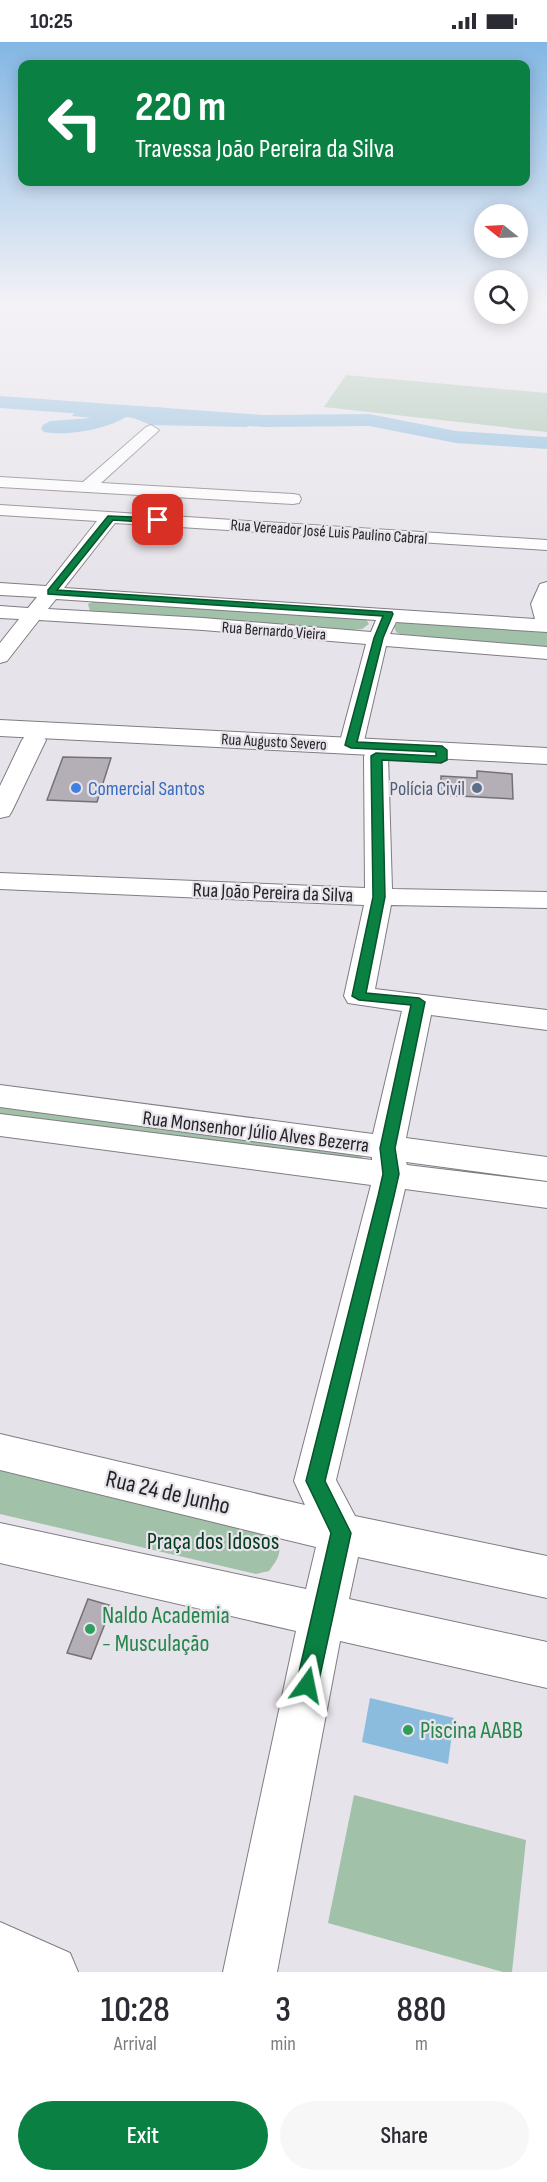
<!DOCTYPE html>
<meta charset="utf-8">
<style>
:root{--surface:#fff;--page:#f7f7f7;--text:#2b2b33;--muted:#7c7c81;--accent:#0b8043}
body{margin:0;font-family:"Sofia Sans Condensed",sans-serif;background:var(--page);color:var(--text);height:100vh;display:flex;flex-direction:column;font-size:22px;white-space:nowrap}
*{box-sizing:border-box;margin:0}
p{font-size:20px;color:var(--muted)}
.icon{flex:none;width:33px;height:33px;fill:none;stroke:currentColor;stroke-width:2;stroke-linecap:round;stroke-linejoin:round}
.map{position:relative;height:1930px;overflow:hidden}
.sheet{display:flex;flex-direction:column;background:var(--surface);flex:1}
.sheet>*{flex:none}
.guide{position:absolute;left:18px;top:18px;width:512px;height:126px;border-radius:12px;box-shadow:0 3px 15px #0003;background:#0b8043;color:#fff;overflow:hidden}
.needle{width:39px;rotate:288deg}
.tools{position:absolute;left:474px;top:162px;display:grid;gap:12px}
.tools a{display:grid;place-items:center;width:54px;height:54px;border-radius:50%;background:var(--surface);box-shadow:0 3px 15px #0003;font-size:30px}
.pin{position:absolute;display:grid;place-items:center;width:51px;height:51px;color:#fff;margin:-26px;border-radius:12px;box-shadow:0 3px 9px #0006}
.me{position:absolute;width:66px;margin:-33px;rotate:12deg;stroke-linejoin:round;filter:drop-shadow(0 0 4px #0008)}
.turn{display:flex;align-items:center;gap:21px;height:126px;padding:0 18px;font-size:27px}
.turn .icon{width:78px;height:78px;stroke-width:2.5}
.turn b{display:block;font-size:42px;line-height:51px}
.eta{display:flex;justify-content:space-evenly;align-items:center;height:102px;text-align:center}
.eta b{font-size:36px;font-weight:600;line-height:42px}
.button{display:flex;gap:12px;margin-top:auto;padding:12px 18px}
.button a{flex:1;height:69px;border-radius:36px;background:var(--accent);color:#fff;font-size:24px;font-weight:600;line-height:69px;text-align:center}
.button a+a{background:var(--page);color:var(--text)}
.status{display:flex;justify-content:space-between;align-items:center;height:42px;padding:0 30px;background:var(--surface);direction:ltr}
.status svg{height:16px;fill:currentColor}
.map>svg:first-child{display:block}
</style>
<div class="status"><b>10:25</b><svg viewBox="0 0 49 12"><path d="M0 12V9h3v3zM5 12V6h3v6zM10 12V3h3v9zM15 12V0h3v12zM26 1h20v11H26zM47 4h2v5h-2z"/></svg></div>
<div class="map">
<svg width="547" height="1930" viewBox="0 0 547 1930">
<rect width="100%" height="100%" fill="#e7e3ea"/>
<path fill="#a1c1a9" d="M 346,333 L 547,351 L 547,390 L 324,365 Z
M 98,557 L 366,577 L 369,582 L 362,587 L 352,588 L 90,569 L 88,562 Z
M 401,579 L 547,589 L 547,606 L 400,592 L 396,590 L 394,584 Z
M 0,1061 L 363,1112 L 362,1117 L 0,1074 Z
M 0,1428 L 272,1493 C 285,1506 279,1516 269,1529 L 256,1532 L 0,1472 Z
M 354,1753 L 526,1798 L 512,1930 L 503,1930 L 328,1881 Z"/>
<path fill="#8bbcdd" d="M 106,363 L 169,366 L 171,368 L 166,375 L 168,376 L 186,376 L 189,372 L 195,372 L 199,376 L 223,374 L 235,380 L 250,381 L 247,385 L 151,383 L 128,374 C 105,388 69,394 44,390 L 41,387 L 43,383 L 50,379 L 92,376 L 72,374 L 74,371 L 64,367 L 92,369 L 95,365 Z
M 370,1656 L 454,1676 L 448,1722 L 362,1700 Z"/>
<g fill="none" stroke-linecap="round" stroke-linejoin="round">
<path fill="#8bbcdd" fill-rule="evenodd" d="M 0,354 L 264,373 L 369,372 L 456,389 L 547,395 L 547,407 L 456,401 L 369,384 L 264,385 L 0,366 Z"/>
</g>
<path fill="#b4afb6" stroke="#757178" stroke-width="1.5" d="M 63,715 L 111,716 L 97,760 L 47,758 Z
M 477,729 L 512,732 L 513,757 L 441,753 L 441,734 L 477,736 Z
M 88,1557 L 112,1564 L 91,1617 L 67,1611 Z"/>
<g fill="none" stroke-linecap="round" stroke-linejoin="round">
<defs>
<path id="minor" d="M 151,383 L 159,388 L 156,391 L 101,441 L 293,452 L 299,453 L 301,457 L 299,461 L 293,462 L 0,445 L 0,435 L 83,440 L 146,385 Z
M 0,463 L 547,498 L 547,508 L 115,481 L 64,546 L 535,577 L 531,562 L 540,542 L 547,540 L 547,590 L 396,580 L 390,592 L 547,605 L 547,617 L 386,604 L 363,703 L 359,708 L 351,710 L 343,708 L 339,703 L 366,602 L 203,588 L 39,578 L 7,619 L 0,621 L 0,601 L 19,577 L 0,576 L 0,564 L 28,566 L 37,555 L 0,553 L 0,541 L 46,544 L 97,479 L 0,473 ZM 56,557 L 376,578 L 371,590 L 203,576 L 48,567 Z
M 34,691 L 42,693 L 46,698 L 12,769 L 9,774 L 0,776 L 0,744 L 22,698 L 26,693 Z
M 376,707 L 384,709 L 388,714 L 392,847 L 547,850 L 547,866 L 391,863 L 375,947 L 547,968 L 547,988 L 431,973 L 406,1096 L 547,1115 L 547,1139 L 406,1120 L 407,1123 L 547,1140 L 547,1166 L 405,1147 L 336,1438 L 355,1474 L 547,1514 L 547,1556 L 358,1515 L 349,1557 L 547,1600 L 547,1646 L 340,1599 L 277,1930 L 223,1930 L 296,1589 L 0,1521 L 0,1481 L 306,1547 L 316,1505 L 0,1428 L 0,1392 L 305,1463 L 294,1439 L 371,1143 L 0,1094 L 0,1072 L 372,1118 L 372,1115 L 0,1065 L 0,1043 L 373,1092 L 402,969 L 348,961 L 344,954 L 364,863 L 0,847 L 0,831 L 365,846 L 364,714 L 368,709 Z
M 0,1880 L 70,1911 L 78,1930 L 0,1930 Z"/>
<path id="major" d="M 0,678 L 547,706 L 547,722 L 0,694 Z"/>
</defs>
<use href="#minor" stroke="#817c83" stroke-width="2"/>
<use href="#major" stroke="#817c83" stroke-width="2"/>
<use href="#minor" fill="#fff" fill-rule="evenodd"/>
<use href="#major" fill="#fff" fill-rule="evenodd"/>
</g>
<linearGradient id="sky" x2="0" y2="1"><stop stop-color="#83b7e4"/><stop offset="0.49" stop-color="#f4f2f6"/><stop offset="1" stop-color="#f4f2f6" stop-opacity="0"/></linearGradient>
<rect width="547" height="535" fill="url(#sky)"/>
<path fill="#0b8043" stroke="#07532c" stroke-width="1.5" d="M 108,474 L 158,476 L 161,478 L 158,481 L 113,478 L 57,548 L 392,570 L 393,572 L 383,596 L 357,700 L 442,704 L 447,708 L 447,718 L 441,721 L 382,718 L 385,855 L 366,951 L 419,956 L 425,960 L 395,1106 L 399,1132 L 394,1154 L 325,1439 L 351,1491 L 318,1643 L 315,1650 L 307,1654 L 299,1650 L 296,1643 L 331,1491 L 306,1439 L 378,1154 L 383,1132 L 380,1106 L 411,963 L 359,958 L 352,954 L 373,855 L 371,714 L 376,711 L 436,714 L 436,710 L 351,706 L 345,703 L 374,596 L 383,574 L 48,552 L 48,548 Z"/>
<circle fill="#3f7fe0" stroke="#e7e3ea" stroke-width="2" cx="76" cy="746" r="6"/>
<circle fill="#5c6f8a" stroke="#e7e3ea" stroke-width="2" cx="477" cy="746" r="6"/>
<g fill="#2e9e5b" stroke="#e7e3ea" stroke-width="2">
<circle cx="90" cy="1587" r="6"/>
<circle cx="408" cy="1688" r="6"/>
</g>
<g text-anchor="middle" stroke-width="4.5" stroke-linejoin="round" paint-order="stroke">
<g font-size="16" fill="#242225" stroke="#e7e3ea">
<text transform="translate(329 489) rotate(4)" y="6">Rua Vereador José Luis Paulino Cabral</text>
<text transform="translate(274 588) rotate(4)" y="6">Rua Bernardo Vieira</text>
<text transform="translate(274 699) rotate(3)" y="6">Rua Augusto Severo</text>
</g>
<g font-size="20" fill="#366cbe" stroke="#e7e3ea" text-anchor="start">
<text x="88" y="753">Comercial Santos</text>
</g>
<g font-size="20" fill="#4e5e75" stroke="#e7e3ea" text-anchor="end">
<text x="465" y="753">Polícia Civil</text>
</g>
<g font-size="20" fill="#242225" stroke="#e7e3ea">
<text transform="translate(273 850) rotate(2)" y="7">Rua João Pereira da Silva</text>
<text transform="translate(256 1089) rotate(7)" y="7">Rua Monsenhor Júlio Alves Bezerra</text>
</g>
<g font-size="24" fill="#242225" stroke="#e7e3ea">
<text transform="translate(168 1450) rotate(13)" y="8">Rua 24 de Junho</text>
</g>
<g font-size="24" fill="#003b1b" stroke="#e7e3ea">
<text x="213" y="1507">Praça dos Idosos</text>
</g>
<g font-size="24" fill="#27864d" stroke="#e7e3ea" text-anchor="start">
<text x="102" y="1581">Naldo Academia<tspan x="102" dy="28">- Musculação</tspan></text>
<text x="420" y="1696">Piscina AABB</text>
</g>
</g>
</svg>
<div class="tools">
<a><svg class="needle" viewBox="-14 -14 28 28"><path d="M0-13l5 13h-10z" fill="#e53935"/><path d="M0 13l5-13h-10z" fill="#7c7c81"/></svg></a>
<a><svg class="icon" aria-label="search" viewBox="0 0 24 24"><circle cx="10" cy="10" r="6"/><path d="M15 15l6 6"/></svg></a>
</div>
<div class="pin" style="left:158px;top:478px;background:#d93025"><svg class="icon" aria-label="arrive" viewBox="0 0 24 24"><path d="M6 21V4h12l-3 4 3 4H6"/></svg></div>
<svg class="me" style="left:307px;top:1643px" viewBox="-20 -20 40 40"><path d="M0-17L14 15 0 8-14 15z" fill="#0b8043" stroke="#fff" stroke-width="4"/></svg>
<div class="guide">
<div class="turn"><svg class="icon" aria-label="left" viewBox="0 0 24 24"><path d="M17 20v-9H6M10 6l-5 5 5 5"/></svg><div><b>220 m</b>Travessa João Pereira da Silva</div></div>
</div>
</div>
<section class="sheet">
<div class="eta">
<div><b>10:28</b><p>Arrival</p></div>
<div><b>3</b><p>min</p></div>
<div><b>880</b><p>m</p></div>
</div>
<div class="button"><a>Exit</a><a>Share</a></div>
</section>
